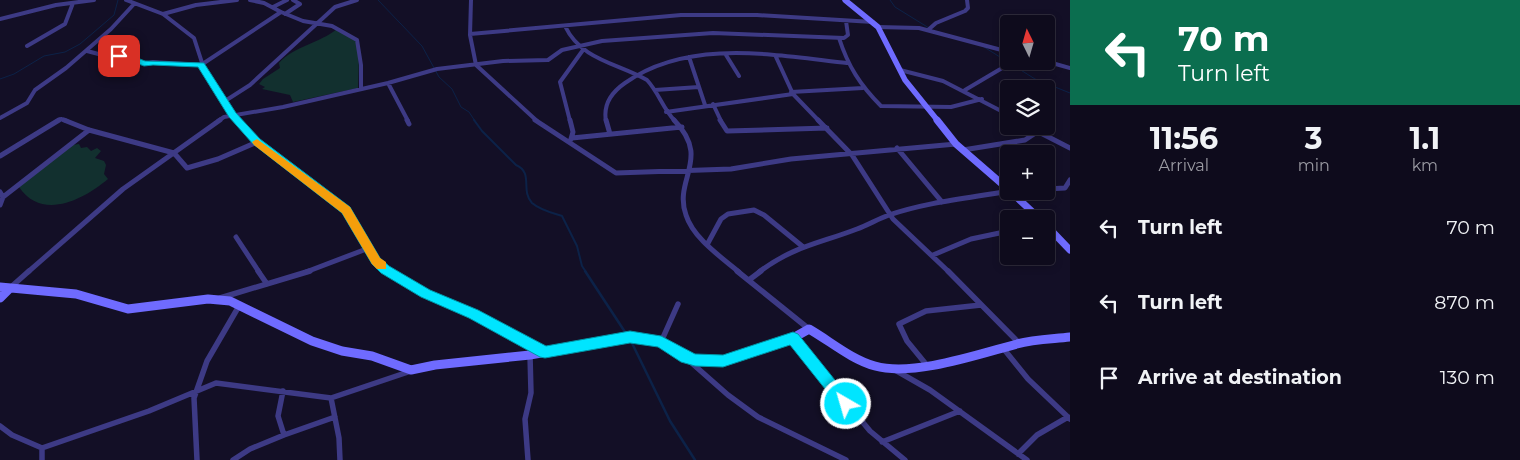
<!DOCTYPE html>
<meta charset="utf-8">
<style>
:root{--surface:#0e0b1c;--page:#1c1929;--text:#f1f3f6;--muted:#9b9ba3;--line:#2e2b3b}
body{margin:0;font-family:Montserrat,sans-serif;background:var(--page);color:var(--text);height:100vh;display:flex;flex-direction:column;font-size:19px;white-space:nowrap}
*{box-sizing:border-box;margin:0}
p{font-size:16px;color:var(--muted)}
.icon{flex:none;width:28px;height:28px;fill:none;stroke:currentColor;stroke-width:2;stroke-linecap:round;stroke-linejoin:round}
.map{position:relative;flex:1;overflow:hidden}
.details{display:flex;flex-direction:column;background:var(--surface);width:450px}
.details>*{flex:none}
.hud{background:#0b6e4f;color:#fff;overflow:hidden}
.needle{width:32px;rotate:355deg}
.tools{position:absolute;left:1000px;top:15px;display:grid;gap:10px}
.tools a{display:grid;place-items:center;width:55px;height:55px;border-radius:5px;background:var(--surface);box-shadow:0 2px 8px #0003,0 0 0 1px var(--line);font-size:25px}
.pin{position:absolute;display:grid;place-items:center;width:42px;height:42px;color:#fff;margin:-21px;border-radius:10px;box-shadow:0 2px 8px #0006}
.me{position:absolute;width:55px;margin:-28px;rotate:322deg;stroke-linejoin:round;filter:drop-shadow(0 0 4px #0008)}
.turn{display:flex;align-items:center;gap:18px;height:105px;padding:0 25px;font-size:22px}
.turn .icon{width:65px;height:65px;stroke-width:2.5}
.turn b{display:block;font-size:35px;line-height:42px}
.eta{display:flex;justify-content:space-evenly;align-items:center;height:85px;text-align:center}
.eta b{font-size:30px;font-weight:700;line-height:35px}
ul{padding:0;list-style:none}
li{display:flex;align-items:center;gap:15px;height:75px;padding:0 25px}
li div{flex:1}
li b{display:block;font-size:19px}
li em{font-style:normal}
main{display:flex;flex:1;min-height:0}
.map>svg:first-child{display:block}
</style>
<main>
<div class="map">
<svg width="1070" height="460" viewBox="0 0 1070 460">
<rect width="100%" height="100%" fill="#130f26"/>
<path fill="#12302f" d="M 337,29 L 356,40 L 359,55 L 358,88 L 293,102 L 290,95 L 262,89 L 265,87 L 259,84 L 263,79 L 280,68 L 279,63 C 294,46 320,43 337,29 Z
M 79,144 L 81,148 L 87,147 L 91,151 L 97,148 L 101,151 L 95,158 L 104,161 L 106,165 L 104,174 L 108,179 C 83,200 42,221 19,187 L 72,145 Z"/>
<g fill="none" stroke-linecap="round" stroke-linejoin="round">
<path stroke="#0c2248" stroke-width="1" d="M 378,0 L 422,46 L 439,77 L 452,89 L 461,107 L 469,112 L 475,121
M 890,0 L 895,7 L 929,28
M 984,47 L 1035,79 L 1070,93
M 0,79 L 14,74 L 44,56 L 65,52 L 80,44 L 114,15 L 118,0"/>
<path stroke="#0c2248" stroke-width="2" d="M 474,120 L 482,131 L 516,165 C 534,173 520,190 532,203 C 540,210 552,213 562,216 L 577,246 L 582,266 L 586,272"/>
<path stroke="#0c2248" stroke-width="2.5" d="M 585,271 L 627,335
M 630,339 L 670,421 L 695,460"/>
<path stroke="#3d3a85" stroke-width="4" d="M 126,0 L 163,14 L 194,38 L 205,72 L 238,121
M 250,0 L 264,3 L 281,12
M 471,0 L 470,35 L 476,65 L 537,121
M 273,7 L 287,0
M 163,14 L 196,5 L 237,0
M 285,14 L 300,4 L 293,0
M 0,19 L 56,5 L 94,0
M 565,26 C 581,60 617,63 647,80 C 659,93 663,109 675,121
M 878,27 L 919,28 L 1009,52
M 928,30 L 936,23 L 965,11 L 968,8 L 967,0
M 470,34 L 681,15 L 757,15 L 873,22
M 1046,37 L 1053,49 L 1046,52
M 839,38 C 848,66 860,85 881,106 L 951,107 L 982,99
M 27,46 L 65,24 L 73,3
M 87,51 L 106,56 L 130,57 L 144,64 L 153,62 L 201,65 L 281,12 L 303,21 L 332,26 L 357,40 L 361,65 L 361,89
M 726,55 L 739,76
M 689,57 L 705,105
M 776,57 L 793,94 L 819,121
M 1045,61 L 1070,68
M 900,70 L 943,81 L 1009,115
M 388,83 L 408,121
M 655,90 L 699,87
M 965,90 L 1014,61
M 791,92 L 863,88
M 225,101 L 250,85 L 335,7 L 357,0
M 713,104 L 721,121
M 666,112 L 793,94
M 0,118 L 27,103 L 35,90 L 66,68 L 111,29 L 134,4
M 57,121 L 61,119 L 67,121
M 218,121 L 224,117 L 283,107 L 388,83 L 437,69 L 503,61 L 548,60 L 562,50 L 602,41 L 713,33 L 844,38 L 848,35 L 846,21
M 570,121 L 560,82 L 583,50
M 606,121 C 603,105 612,92 625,83 C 688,38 775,55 847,63"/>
<path stroke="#3d3a85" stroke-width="5" d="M 64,120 L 89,130 L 174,153 L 187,168 L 218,159 L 257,142
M 237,120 L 257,142 L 346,210 L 376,261 L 390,272
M 407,120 L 409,124
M 535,120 L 616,173 L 731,169 L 791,159 L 956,144
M 570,120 L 573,132 L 571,139
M 606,120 L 610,134
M 674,120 C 712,159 673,179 686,215 C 693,238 721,257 739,272
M 720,120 L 727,131 L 827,128
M 818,120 L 852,155 L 893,219 L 949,272
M 1027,126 L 1070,148
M 572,138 L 682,127
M 897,148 L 942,202
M 963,150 L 1025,140 L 1037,132
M 0,156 L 59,120
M 1046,189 L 1065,188 L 1070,180
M 0,192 L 3,197 L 0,205
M 3,197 L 89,130
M 236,237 L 259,272
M 708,243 L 721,219 L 728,214 L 754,210 L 764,215 L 802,246
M 933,255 L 971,239 L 1009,231
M 28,272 L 123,189 L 220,120
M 306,272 L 369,248
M 759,272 C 794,246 818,244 857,229 C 868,225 878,219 889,215 C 927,202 969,198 1009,191"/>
<path stroke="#3d3a85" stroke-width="5.5" d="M 258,271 L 267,284
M 388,271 L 425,293 L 473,314 L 544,352
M 737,271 L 809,329
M 948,271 L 1019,343
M 749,280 L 761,271
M 11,287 L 29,271
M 220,298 L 310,271
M 793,338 L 870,431 L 905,460
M 661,342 L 678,304
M 1003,348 L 1028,379 L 1070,419
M 686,358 L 728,395 L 758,417 L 846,460
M 925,363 L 907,341 L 899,324 L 926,311 L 981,305
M 895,370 L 930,390 L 1027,460
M 283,391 L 278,416 L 284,435 L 335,417
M 331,398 L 339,438 L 340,460
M 0,426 L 12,435 L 42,448 L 149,411 L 216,383 L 331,398 L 411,371
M 882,442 L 960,411
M 42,448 L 42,460
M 1018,454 L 1037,435 L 1068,417
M 197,460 L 194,398 L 207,361 L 239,306
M 233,460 L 250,449 L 284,435
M 528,460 L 525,419 L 531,393 L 530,355"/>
<path stroke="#6f6bff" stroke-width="5.5" d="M 845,0 L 878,27 L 905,80 L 938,121"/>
<path stroke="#6f6bff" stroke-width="7" d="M 937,120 L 956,144 L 1009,190
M 1010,191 L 1040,219
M 1046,225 L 1070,250"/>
<path stroke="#6f6bff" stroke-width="9" d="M 0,287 L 76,294 L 128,309 L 208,299 L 230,301 L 312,341 L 342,351 L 372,356 L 411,370 L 435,365 L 530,355 L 630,337 L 661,342 L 686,358 L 723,361 L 793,338 L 809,329 C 830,341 852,360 875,366 C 913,377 979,354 1017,344 C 1034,339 1053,339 1070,337
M 0,298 L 9,289"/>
</g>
<path fill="#00e5ff" stroke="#0095a6" d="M 116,55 L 130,55 L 145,61 L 204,63 L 236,113 L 260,139 L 350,207 L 380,258 L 389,266 L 430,290 L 478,310 L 546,346 L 630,331 L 661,336 L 695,354 L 723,355 L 793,332 L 798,334 L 851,400 L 853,404 L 851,409 L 846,411 L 841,409 L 790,345 L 723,367 L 695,366 L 681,362 L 658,347 L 630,343 L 545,358 L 540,357 L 469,318 L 421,297 L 381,273 L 372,264 L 342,213 L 253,144 L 229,117 L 198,67 L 153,65 L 144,66 L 128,60 L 116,58 Z"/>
<path fill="#f59e0b" d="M 257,139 L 350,207 L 380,258 L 386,262 L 386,269 L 377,269 L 372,264 L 342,213 L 254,145 L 252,142 Z"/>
</svg>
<div class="tools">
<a><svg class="needle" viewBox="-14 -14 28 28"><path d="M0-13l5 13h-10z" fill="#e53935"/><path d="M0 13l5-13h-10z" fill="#9b9ba3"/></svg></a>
<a><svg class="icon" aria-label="layers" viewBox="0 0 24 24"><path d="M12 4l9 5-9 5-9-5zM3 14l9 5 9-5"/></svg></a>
<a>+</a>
<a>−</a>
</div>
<div class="pin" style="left:119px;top:56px;background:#d93025"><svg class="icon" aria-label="arrive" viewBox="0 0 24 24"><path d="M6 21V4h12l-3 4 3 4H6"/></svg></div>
<svg class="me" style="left:846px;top:404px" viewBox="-20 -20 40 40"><circle r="17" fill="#00e5ff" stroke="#fff" stroke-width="3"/><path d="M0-11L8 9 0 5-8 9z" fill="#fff"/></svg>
</div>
<section class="details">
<div class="hud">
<div class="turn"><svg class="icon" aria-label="left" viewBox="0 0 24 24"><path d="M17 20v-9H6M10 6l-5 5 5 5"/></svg><div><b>70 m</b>Turn left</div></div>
</div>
<div class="eta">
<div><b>11:56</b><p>Arrival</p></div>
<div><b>3</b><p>min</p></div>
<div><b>1.1</b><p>km</p></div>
</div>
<ul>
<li><svg class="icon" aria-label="left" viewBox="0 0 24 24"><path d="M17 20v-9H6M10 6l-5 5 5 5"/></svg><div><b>Turn left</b></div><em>70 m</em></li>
<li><svg class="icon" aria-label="left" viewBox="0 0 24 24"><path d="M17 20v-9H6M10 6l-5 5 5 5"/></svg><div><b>Turn left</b></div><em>870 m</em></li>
<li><svg class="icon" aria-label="arrive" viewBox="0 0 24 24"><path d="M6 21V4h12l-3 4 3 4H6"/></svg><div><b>Arrive at destination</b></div><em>130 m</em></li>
</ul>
</section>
</main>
